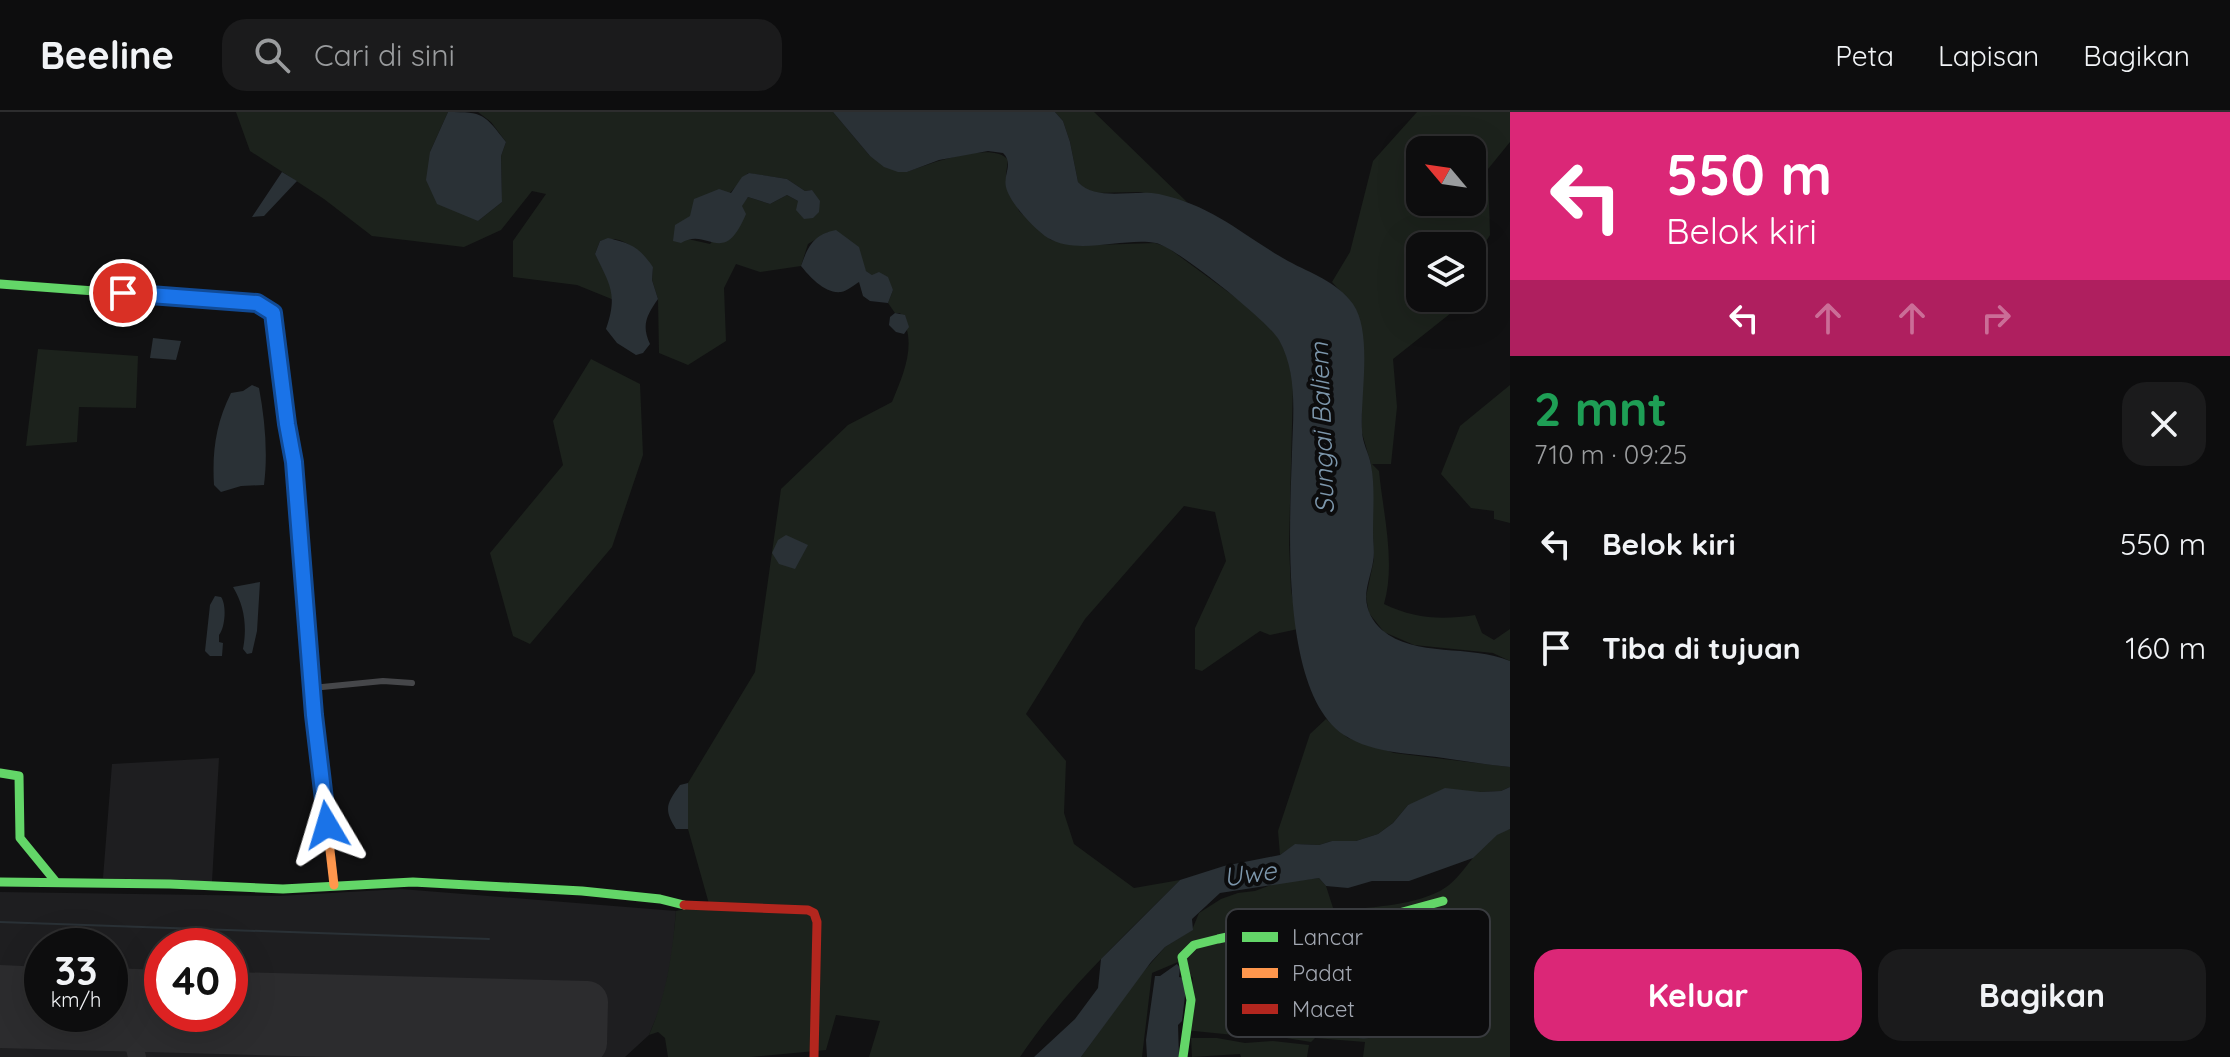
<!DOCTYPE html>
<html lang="id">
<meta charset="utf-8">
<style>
:root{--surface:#0d0d0e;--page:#1b1b1c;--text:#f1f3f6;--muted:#9a9c9e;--line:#2d2d2e;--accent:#db2777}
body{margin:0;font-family:Quicksand,sans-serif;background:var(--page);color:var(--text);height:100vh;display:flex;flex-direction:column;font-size:30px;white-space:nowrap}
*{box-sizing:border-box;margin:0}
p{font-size:26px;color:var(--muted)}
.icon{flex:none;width:44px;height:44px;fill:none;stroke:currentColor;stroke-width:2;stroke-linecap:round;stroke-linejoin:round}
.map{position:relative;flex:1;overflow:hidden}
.sheet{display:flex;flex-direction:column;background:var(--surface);width:720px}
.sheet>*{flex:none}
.top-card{background:#db2777;color:#fff;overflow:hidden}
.needle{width:52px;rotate:299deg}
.controls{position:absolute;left:1406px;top:24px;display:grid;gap:16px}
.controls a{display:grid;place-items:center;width:80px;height:80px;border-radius:16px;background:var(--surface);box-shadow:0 8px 32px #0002,0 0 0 2px var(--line);font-size:40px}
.speed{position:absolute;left:24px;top:816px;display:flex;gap:16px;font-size:40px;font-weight:700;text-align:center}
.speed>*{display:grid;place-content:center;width:104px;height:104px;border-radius:50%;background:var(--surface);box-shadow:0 8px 32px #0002,0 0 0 2px var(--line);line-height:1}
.speed small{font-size:20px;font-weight:400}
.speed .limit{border:12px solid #d22;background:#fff;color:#111}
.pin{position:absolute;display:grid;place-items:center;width:68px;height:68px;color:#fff;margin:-34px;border:4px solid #fff;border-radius:50%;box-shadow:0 2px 8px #0007}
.me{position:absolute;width:88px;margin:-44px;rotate:353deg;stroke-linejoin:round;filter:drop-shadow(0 0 6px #0008)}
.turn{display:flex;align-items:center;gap:28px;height:168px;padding:0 24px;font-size:36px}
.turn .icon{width:104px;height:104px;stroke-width:2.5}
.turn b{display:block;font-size:56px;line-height:68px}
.lanes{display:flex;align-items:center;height:76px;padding:0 24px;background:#0003;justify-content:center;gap:40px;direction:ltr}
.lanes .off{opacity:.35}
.round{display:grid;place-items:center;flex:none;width:84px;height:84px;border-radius:24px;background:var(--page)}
.summary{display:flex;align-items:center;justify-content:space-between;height:136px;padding:0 24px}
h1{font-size:48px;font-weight:700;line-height:60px;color:#1e9e55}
.button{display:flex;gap:16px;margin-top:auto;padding:16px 24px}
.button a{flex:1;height:92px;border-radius:24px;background:var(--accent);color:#fff;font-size:32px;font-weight:700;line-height:92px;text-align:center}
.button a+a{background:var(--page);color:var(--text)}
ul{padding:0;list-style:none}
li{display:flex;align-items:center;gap:24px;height:104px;padding:0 24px}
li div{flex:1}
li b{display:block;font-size:30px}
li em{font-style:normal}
header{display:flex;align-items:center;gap:48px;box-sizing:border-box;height:112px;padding:0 40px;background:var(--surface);border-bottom:2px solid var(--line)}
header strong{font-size:38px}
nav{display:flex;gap:44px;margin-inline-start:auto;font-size:28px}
.search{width:560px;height:72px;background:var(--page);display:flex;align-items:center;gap:20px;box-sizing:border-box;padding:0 28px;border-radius:24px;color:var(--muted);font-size:30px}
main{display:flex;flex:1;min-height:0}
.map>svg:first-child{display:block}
</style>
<header>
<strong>Beeline</strong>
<div class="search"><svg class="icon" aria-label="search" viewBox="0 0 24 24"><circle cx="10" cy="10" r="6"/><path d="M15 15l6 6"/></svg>Cari di sini</div>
<nav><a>Peta</a><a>Lapisan</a><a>Bagikan</a></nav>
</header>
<main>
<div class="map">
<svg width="1510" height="945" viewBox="0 0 1510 945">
<rect width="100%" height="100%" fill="#111112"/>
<path fill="#1e1e20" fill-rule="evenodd" d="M 219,646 L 212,770 L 103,766 L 112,652 Z
M 401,777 L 676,799 L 672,845 L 662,892 L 649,923 L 625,945 L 0,945 L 0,780 L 279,784 ZM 42,834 L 110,834 L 110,902 L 42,902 ZM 162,834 L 230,834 L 230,902 L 162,902 Z"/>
<path fill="#1c221c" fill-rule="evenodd" d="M 236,0 L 448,0 L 430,40 L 478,109 L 502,90 L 501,44 L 506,30 L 491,10 L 478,0 L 833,0 L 870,44 L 907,60 C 928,52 993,28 1008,48 L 1006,62 L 1019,99 L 1051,128 L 1094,133 L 1155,131 L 1167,135 L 1250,196 L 1278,225 L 1288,246 L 1293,273 L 1289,432 L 1291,478 L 1298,517 L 1270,523 L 1260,519 L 1202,559 L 1195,557 L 1195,516 L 1226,449 L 1215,400 L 1184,394 L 1085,507 L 1026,602 L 1066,649 L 1064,701 L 1074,732 L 1134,776 L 1180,768 C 1124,824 1064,879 1020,945 L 869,945 L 880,909 L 836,903 L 826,938 L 750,945 L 668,945 L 665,926 L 658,920 L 649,923 C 667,882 672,843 676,799 L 709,792 L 688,717 L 688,671 L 755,560 L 781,377 L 848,313 L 892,290 C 904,261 918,230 900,201 L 895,201 L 888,191 L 893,178 L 866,159 L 828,120 L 808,132 L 801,154 L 760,160 L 736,152 L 724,176 L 726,229 L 688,253 L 659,241 L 658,187 L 652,168 L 653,155 C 638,140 624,121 600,129 L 595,142 L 611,172 L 614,188 L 577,173 L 513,165 L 513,129 L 546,82 L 532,79 L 501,118 L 464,135 L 372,124 L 324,87 L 250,39 ZM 748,61 L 787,67 L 805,79 L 812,78 L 798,89 L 787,83 L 770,92 L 748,85 L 710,132 L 688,127 Z
M 1055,0 L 1094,0 L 1187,90 L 1140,80 L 1094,81 L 1085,77 L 1078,70 L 1070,30 L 1063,9 Z
M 1417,0 L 1510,0 L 1510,30 L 1488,57 L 1490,123 L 1472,152 L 1472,134 L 1420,134 L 1420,186 L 1455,186 L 1451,201 L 1393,247 L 1397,295 L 1391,352 L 1372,352 L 1379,359 C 1383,401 1396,451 1384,492 C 1415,507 1442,508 1475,503 L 1482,521 L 1494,528 L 1510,517 L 1510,549 L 1493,541 L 1414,533 L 1384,520 L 1369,501 L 1366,485 L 1374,447 L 1373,423 L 1371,352 L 1362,321 L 1362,226 L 1353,193 L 1332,170 L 1350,140 L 1373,49 ZM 1420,38 L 1472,38 L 1472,90 L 1420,90 Z
M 38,237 L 138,244 L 136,296 L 79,295 L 77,330 L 26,334 Z
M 591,247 L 640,272 L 643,343 L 612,435 L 530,532 L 513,524 L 490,441 L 563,353 L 553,309 Z
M 1510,273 L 1510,411 L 1494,407 L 1494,399 L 1471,396 L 1441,362 L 1460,314 Z
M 1326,607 L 1348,626 L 1394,641 L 1510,655 L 1510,675 L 1501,679 L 1480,680 L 1408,693 L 1393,711 L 1378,722 L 1356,729 L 1332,729 L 1319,733 L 1296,732 L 1280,743 L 1278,719 L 1310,622 Z
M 1510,717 L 1510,945 L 1363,945 L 1365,930 L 1315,926 L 1311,930 L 1286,926 L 1304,910 L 1310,909 L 1344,923 L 1375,926 L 1364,915 L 1291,888 L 1287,864 L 1256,896 L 1244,924 L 1184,918 L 1193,866 L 1178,850 L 1152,861 L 1142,945 L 1081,945 L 1138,866 L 1165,835 L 1192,818 L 1199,801 L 1221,787 L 1238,781 L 1255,779 L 1276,771 L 1319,766 L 1326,774 L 1334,799 C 1368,795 1408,795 1440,779 C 1467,765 1478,725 1510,717 Z
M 1191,926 L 1217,926 L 1245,931 L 1273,929 L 1309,933 L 1307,945 L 1241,945 L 1240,942 L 1192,945 Z"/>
<path fill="#2a3136" d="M 448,0 C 484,0 484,2 506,30 L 501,44 L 502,90 L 478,109 L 437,92 L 426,68 L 430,40 Z
M 833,0 L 1055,0 L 1063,9 L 1070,30 L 1078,70 C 1096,90 1134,77 1159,82 C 1214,94 1242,123 1288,149 C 1312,162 1336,169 1353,192 C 1373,221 1360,284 1362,318 C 1362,331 1369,341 1371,353 C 1375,374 1373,398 1373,420 C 1373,430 1375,441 1373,450 C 1371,462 1366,474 1366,486 C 1367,499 1372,509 1382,518 C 1415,546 1470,532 1510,549 L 1510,655 C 1490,653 1470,650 1450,647 C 1415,641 1375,643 1344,623 C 1279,580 1290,410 1292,340 C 1293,303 1298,262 1279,228 C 1268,209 1176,135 1156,131 C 1124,125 1078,144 1048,126 C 1035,118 1009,90 1006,75 C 1003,62 1014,52 1003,41 L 988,39 L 939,48 L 907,60 L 898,60 L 884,55 L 870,44 Z
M 282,60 L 297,69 L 264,104 L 252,105 Z
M 749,61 L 787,67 L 805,79 L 812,78 L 820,89 L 819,100 L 813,106 L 804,107 L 796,98 L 798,89 L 787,83 L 770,92 L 748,85 L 742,94 L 746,102 C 723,157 708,114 681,131 L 673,129 L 675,113 L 690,104 L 694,87 L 719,77 L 731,81 L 742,65 Z
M 836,118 L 859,135 L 866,159 L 872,163 L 879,160 L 888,165 L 893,178 L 888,191 L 870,189 L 863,184 L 859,170 C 854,173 847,179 841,180 C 825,182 809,164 801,154 C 808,134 814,122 836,118 Z
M 608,126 C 632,132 638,134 653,155 L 652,168 L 658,187 C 647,203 641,213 650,232 L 643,241 L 636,243 L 617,231 L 606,217 C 618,182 610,173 595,142 L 600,129 Z
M 895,201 L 905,203 L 909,215 L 904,222 L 896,220 L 889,213 L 890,205 Z
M 153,226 L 181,229 L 176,248 L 150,246 Z
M 252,273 L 259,276 C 265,308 268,341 264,373 L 241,374 L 221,380 L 214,373 C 212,339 216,311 231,281 L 243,279 Z
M 786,423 L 808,433 L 795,457 L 779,452 L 772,441 L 778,428 Z
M 260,470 L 257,519 L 252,541 L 247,542 L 243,537 C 247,515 245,495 233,475 Z
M 215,484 L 221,485 C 227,493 225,516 219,523 L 219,530 L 223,531 L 222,544 L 210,544 L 205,539 L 210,493 Z
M 688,671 L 688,717 L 676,717 C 663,697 667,691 680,673 Z
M 1510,675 L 1510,717 L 1497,723 L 1473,746 L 1409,769 L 1372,769 L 1348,776 L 1326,774 L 1319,766 L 1220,781 L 1192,807 L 1193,818 L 1165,835 L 1151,850 L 1081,945 L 1034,945 L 1075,907 L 1098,876 L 1101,847 L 1180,768 L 1224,754 L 1280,743 L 1295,732 L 1319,733 L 1332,729 L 1356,729 L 1378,722 L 1393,711 L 1408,693 L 1445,676 L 1480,680 L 1501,679 Z
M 1177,852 L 1180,856 L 1179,865 L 1187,867 L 1182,909 L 1178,913 L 1179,945 L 1147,945 L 1146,928 L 1155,864 L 1160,864 Z
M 1318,905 C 1326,906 1331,909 1339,911 C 1352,915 1361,914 1369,926 C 1348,929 1333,914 1312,912 L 1310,909 Z"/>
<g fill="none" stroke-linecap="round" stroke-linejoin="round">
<path stroke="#2a3136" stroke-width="2" d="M 0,810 L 489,827"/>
<path stroke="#2c2c2e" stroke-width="18" d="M 126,899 L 137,945"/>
<path stroke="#2c2c2e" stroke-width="42" d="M 0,874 L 42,876
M 110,877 L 162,879
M 0,915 L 586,931 L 587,890 L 230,881"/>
<path stroke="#46474a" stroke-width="6" d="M 312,576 L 383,569 L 412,571"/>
<path stroke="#63d668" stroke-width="9" d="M 0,172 L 257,191 L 273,201 L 294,350 L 314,603 L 322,669
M 0,661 L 19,664 L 20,726 L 56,770
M 0,770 L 170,772 L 283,777 L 413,770 L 582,779 L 660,787 L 684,793
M 1183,945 L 1191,888 L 1182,845 L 1194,833 L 1218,827 L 1260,818 L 1334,809 L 1377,807 L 1443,789"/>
<path stroke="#ff974d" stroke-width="9" d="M 322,669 L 334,773"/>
<path stroke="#b3261e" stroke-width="9" d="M 684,793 L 808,798 L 814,801 L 817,810 L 814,945"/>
</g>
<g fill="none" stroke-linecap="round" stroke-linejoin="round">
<defs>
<path id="route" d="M 123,181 L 257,191 L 273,201 L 287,312 L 294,350 L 314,603 L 327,713"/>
</defs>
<use href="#route" stroke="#114b97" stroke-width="20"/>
<use href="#route" stroke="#1a73e8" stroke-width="14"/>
</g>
<g text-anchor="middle" stroke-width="8" stroke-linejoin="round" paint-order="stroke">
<g font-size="26" font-style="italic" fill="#7c96ab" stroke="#0c0c0d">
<text transform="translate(1322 316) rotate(-92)" y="9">Sungai Baliem</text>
<text transform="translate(1250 762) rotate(-8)" y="9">Uwe</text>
</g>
</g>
<rect x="1226" y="797" width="264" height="128" rx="12" fill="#0c0c0d" stroke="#393b3f" stroke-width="2"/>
<rect x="1242" y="820" width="36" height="10" fill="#63d668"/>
<rect x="1242" y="856" width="36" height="10" fill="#ff974d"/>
<rect x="1242" y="892" width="36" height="10" fill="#b3261e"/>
<g font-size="22" fill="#a3a8b2">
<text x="1292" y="833">Lancar</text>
<text x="1292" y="869">Padat</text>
<text x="1292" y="905">Macet</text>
</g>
</svg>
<div class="controls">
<a><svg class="needle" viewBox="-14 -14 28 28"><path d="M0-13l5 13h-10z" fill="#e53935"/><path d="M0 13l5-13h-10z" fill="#9a9c9e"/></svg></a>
<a><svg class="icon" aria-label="layers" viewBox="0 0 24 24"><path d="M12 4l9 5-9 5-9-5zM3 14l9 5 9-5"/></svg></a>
</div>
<div class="speed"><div>33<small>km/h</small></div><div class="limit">40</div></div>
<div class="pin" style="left:123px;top:181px;background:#d93025"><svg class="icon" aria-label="arrive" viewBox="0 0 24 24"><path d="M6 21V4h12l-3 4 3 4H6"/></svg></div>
<svg class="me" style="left:327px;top:713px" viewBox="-20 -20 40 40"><path d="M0-17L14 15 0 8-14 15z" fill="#1a73e8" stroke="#fff" stroke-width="4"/></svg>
</div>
<section class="sheet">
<div class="top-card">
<div class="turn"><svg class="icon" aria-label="left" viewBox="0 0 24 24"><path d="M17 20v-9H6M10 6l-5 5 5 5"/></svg><div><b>550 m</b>Belok kiri</div></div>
<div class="lanes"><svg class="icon" aria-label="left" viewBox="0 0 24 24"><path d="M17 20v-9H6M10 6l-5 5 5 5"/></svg><svg class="icon off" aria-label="ahead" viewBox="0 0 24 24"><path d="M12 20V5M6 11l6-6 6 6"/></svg><svg class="icon off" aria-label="ahead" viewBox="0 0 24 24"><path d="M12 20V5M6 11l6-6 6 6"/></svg><svg class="icon off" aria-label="right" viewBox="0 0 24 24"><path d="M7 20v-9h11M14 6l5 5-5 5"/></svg></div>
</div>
<div class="summary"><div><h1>2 mnt</h1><p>710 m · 09:25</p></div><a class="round"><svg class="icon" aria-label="close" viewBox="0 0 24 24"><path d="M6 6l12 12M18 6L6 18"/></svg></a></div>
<ul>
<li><svg class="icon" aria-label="left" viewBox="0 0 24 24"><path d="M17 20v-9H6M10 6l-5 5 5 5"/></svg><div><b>Belok kiri</b></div><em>550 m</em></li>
<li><svg class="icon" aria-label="arrive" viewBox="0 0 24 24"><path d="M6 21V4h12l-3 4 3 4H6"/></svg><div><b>Tiba di tujuan</b></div><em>160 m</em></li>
</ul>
<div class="button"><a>Keluar</a><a>Bagikan</a></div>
</section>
</main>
